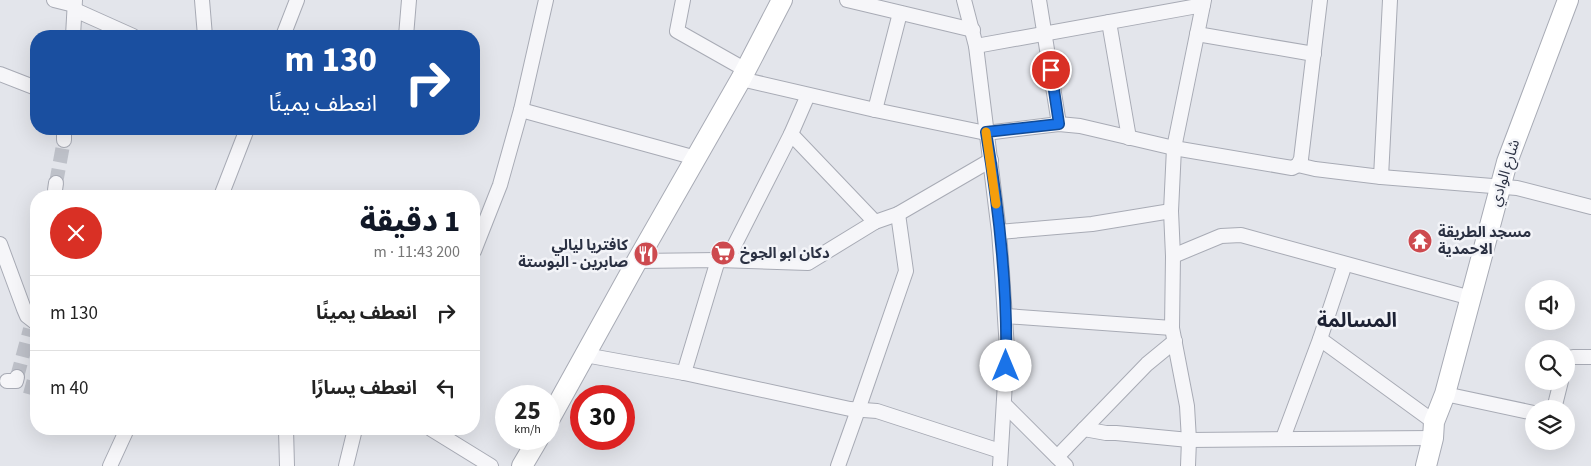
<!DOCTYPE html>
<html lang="ar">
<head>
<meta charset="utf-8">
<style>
	body { margin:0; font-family:"Source Sans 3","Noto Sans Arabic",sans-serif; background:#f2f2f2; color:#222; direction:rtl; height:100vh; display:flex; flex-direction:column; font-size:19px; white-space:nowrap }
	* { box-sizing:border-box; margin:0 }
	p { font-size:16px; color:#767676 }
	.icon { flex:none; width:28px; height:28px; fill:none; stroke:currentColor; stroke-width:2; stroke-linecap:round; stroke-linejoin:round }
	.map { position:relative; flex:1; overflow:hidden; direction:ltr }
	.panel { position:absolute; left:30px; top:190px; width:450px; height:245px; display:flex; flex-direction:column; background:#fff; border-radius:20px; box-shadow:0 5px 20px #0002; direction:rtl }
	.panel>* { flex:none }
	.hud { position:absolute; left:30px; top:30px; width:450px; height:105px; border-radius:20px; box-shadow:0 5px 20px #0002; direction:rtl; background:#1a4fa0; color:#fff; overflow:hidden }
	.controls { position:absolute; left:1525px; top:280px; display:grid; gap:10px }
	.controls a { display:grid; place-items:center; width:50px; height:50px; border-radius:50%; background:#fff; box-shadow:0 5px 20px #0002; font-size:25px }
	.speed { position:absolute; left:495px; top:385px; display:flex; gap:10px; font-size:25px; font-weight:700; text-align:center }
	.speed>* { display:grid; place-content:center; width:65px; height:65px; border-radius:50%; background:#fff; box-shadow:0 5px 20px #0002; line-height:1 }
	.speed small { font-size:12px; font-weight:400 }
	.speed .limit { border:8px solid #d22; background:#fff; color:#111 }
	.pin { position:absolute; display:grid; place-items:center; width:42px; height:42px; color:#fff; margin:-21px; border:2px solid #fff; border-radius:50%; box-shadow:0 1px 5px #0007 }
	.me { position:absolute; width:55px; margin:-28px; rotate:0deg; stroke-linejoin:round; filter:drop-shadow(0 0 4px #0008) }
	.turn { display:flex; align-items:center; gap:18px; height:105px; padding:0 20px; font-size:22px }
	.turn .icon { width:65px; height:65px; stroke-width:2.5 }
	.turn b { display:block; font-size:35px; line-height:42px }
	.round { display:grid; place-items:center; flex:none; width:52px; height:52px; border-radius:26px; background:#f2f2f2 }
	.head { display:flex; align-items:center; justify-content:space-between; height:85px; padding:0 20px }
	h1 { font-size:30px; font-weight:800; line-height:38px; color:#111827 }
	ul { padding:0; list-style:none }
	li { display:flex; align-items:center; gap:15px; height:75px; padding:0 20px; border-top:1px solid #e0e0e0 }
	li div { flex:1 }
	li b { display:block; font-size:19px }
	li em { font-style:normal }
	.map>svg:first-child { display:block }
</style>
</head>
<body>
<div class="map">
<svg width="1591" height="466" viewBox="0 0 1591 466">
	<rect width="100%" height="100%" fill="#e3e5eb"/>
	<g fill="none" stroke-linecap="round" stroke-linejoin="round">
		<!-- street-tunnel -->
		<g stroke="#bec1c9" stroke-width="14" stroke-dasharray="14 7" stroke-linecap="butt">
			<polyline points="56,183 64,140"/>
			<polyline points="17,377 30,329"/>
			<polyline points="25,386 36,389"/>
		</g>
		<defs>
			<g id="street">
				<polyline points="54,0 74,5"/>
				<polyline points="202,0 205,36"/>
				<polyline points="683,0 677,31 746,70"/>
				<polyline points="847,0 973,30"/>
				<polyline points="964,0 976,46 999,232 1002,272 1007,349 1000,466"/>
				<polyline points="1039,0 1059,124"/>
				<polyline points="75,10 133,36"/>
				<polyline points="1109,22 1129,138"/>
				<polyline points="1197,34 1314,54"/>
				<polyline points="73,36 75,0"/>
				<polyline points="283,36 297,0"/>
				<polyline points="406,36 409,0"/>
				<polyline points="976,46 1203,5"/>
				<polyline points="0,74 36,88"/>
				<polyline points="741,79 875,110 986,133 1059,124 1080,126 1174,148 1292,168 1298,165 1301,159 1320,0"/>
				<polyline points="521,110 696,158"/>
				<polyline points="875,110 900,13"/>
				<polyline points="791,134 875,222"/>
				<polyline points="64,140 64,129"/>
				<polyline points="1298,165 1315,169 1381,177 1517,188 1591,207"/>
				<polyline points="1381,177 1390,0"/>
				<polyline points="55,190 56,183"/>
				<polyline points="221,196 247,129"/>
				<polyline points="999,232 1092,224 1171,211"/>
				<polyline points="0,244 24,309 27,316 36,323"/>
				<polyline points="474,251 500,185 521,110 546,0"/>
				<polyline points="1173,256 1221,236 1241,235 1471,298"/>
				<polyline points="727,260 791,134 808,95"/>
				<polyline points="637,261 718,260 808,263 875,222 898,214 991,160"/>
				<polyline points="1006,316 1172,328"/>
				<polyline points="1320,339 1434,422"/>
				<polyline points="585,355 684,373 850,409 877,411 1000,451"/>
				<polyline points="1566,362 1568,359 1573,357 1591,357"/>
				<polyline points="684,373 718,260"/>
				<polyline points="7,381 16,381 17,377"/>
				<polyline points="1445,394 1534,413"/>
				<polyline points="1004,404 1066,466"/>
				<polyline points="1554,409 1561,381"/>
				<polyline points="286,429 287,466"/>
				<polyline points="431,429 491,466"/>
				<polyline points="1084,429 1106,433 1116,433 1189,440 1433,438"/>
				<polyline points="1283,438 1320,339 1345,264"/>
				<polyline points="1057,457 1147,364 1175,341"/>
				<polyline points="110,466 127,429"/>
				<polyline points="346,466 355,429"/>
				<polyline points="838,466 858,410 906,271 898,214"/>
				<polyline points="1188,466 1189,440 1187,406 1172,328 1173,256 1171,211 1174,148 1204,0"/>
			</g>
			<g id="secondary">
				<polyline points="549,420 637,261 741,79 782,0"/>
				<polyline points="522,466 538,439"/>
				<polyline points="1426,466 1433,438 1434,422 1445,394 1507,162 1568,0"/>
			</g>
		</defs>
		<!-- street casing -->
		<use href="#street" stroke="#a8abb5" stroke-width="16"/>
		<!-- secondary casing -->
		<use href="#secondary" stroke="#a8abb5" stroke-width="22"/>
		<!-- street -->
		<use href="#street" stroke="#f6f6f9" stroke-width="14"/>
		<!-- secondary -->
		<use href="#secondary" stroke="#fff" stroke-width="20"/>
	</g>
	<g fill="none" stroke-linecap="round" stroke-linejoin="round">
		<defs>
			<path id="route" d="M1006,366C1008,288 999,209 986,132L1059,124L1051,70"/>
		</defs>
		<!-- route casing -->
		<use href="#route" stroke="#114b97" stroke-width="12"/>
		<!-- route -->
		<use href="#route" stroke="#1a73e8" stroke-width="9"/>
		<!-- slow -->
		<polyline stroke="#f59e0b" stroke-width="9" points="986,132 996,204"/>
	</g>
	<!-- icons -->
	<defs>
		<symbol id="temple-disc" viewBox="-11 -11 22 22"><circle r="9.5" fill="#cd4a4f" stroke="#f3f4f8"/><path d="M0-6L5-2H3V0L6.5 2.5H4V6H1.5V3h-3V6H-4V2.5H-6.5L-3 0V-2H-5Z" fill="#fff"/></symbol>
		<symbol id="supermarket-disc" viewBox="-11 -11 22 22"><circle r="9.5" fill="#cd4a4f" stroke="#f3f4f8"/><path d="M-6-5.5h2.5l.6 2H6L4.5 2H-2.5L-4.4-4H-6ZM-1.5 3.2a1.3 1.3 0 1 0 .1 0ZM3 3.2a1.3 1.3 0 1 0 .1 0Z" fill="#fff"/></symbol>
		<symbol id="restaurant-disc" viewBox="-11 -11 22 22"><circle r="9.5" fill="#cd4a4f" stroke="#f3f4f8"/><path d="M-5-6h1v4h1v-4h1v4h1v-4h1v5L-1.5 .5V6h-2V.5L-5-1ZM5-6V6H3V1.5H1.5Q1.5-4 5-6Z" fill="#fff"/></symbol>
	</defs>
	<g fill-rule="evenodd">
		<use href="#temple-disc" x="1406" y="227" width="28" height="28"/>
		<use href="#supermarket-disc" x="709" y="239" width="28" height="28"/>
		<use href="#restaurant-disc" x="632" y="240" width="28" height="28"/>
	</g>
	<g text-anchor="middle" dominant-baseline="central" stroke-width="5" stroke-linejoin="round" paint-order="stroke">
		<!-- street labels -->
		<g font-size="15" fill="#2b3143" stroke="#f3f4f8">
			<text transform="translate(1505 173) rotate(-73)">شارع الوادي</text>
		</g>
		<!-- poi labels -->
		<g font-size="15" font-weight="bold" fill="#2b3143" stroke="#f3f4f8" text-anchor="start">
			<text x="1438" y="232">مسجد الطريقة<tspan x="1438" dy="17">الاحمدية</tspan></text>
			<text x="628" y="245" text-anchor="end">كافتريا ليالي<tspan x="628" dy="17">صابرين - البوستة</tspan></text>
			<text x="740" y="253">دكان ابو الجوخ</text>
		</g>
		<!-- district labels -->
		<g font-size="20" font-weight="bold" fill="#1d2234" stroke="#f3f4f8">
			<text x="1357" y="321">المسالمة</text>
		</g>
	</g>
</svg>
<div class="controls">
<a><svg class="icon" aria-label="sound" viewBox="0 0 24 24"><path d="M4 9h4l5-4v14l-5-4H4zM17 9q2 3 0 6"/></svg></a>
<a><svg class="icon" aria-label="search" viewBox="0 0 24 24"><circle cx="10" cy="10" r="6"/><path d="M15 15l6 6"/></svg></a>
<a><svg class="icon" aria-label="layers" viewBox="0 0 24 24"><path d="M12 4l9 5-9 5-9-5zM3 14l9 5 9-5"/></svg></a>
</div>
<div class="speed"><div>25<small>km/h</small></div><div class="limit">30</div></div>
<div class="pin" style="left:1051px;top:70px;background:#d93025"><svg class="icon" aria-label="arrive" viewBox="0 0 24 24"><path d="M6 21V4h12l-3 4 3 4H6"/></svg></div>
<svg class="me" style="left:1006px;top:366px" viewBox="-20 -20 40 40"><circle r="19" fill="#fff"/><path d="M0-13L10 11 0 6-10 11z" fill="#1a73e8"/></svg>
<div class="hud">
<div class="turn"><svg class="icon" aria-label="right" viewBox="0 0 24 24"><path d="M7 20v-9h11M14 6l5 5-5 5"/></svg><div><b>130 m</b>انعطف يمينًا</div></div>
</div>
<section class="panel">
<div class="head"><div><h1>1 دقيقة</h1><p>200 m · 11:43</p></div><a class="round" style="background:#d93025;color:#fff"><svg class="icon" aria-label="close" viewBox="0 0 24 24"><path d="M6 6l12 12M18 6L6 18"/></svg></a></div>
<ul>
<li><svg class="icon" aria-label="right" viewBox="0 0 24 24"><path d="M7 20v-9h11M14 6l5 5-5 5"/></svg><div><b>انعطف يمينًا</b></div><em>130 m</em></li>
<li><svg class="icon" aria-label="left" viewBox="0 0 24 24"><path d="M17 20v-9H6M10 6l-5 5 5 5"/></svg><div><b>انعطف يسارًا</b></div><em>40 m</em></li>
</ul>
</section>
</div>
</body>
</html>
